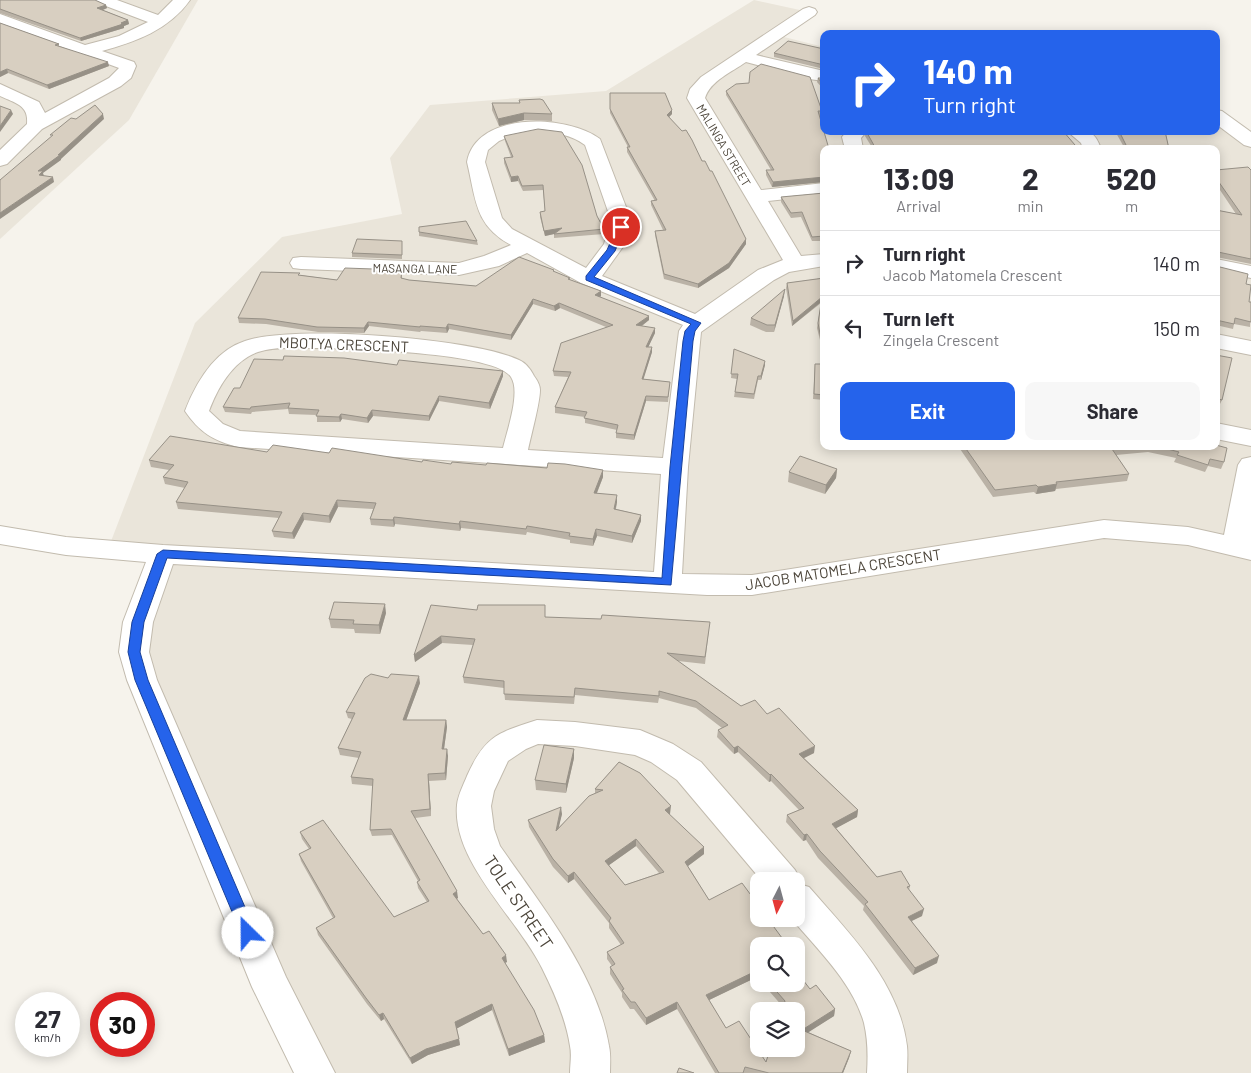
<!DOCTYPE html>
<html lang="en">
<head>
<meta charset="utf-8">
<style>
	body { margin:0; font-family:Barlow,sans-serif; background:#f7f7f7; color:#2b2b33; height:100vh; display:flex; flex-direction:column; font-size:19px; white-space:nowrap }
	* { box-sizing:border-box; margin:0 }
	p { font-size:16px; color:#7c7c81 }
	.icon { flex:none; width:28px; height:28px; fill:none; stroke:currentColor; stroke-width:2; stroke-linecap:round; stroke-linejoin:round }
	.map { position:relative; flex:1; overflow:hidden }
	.details { position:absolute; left:820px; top:145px; width:400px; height:305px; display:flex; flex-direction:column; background:#fff; border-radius:10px; box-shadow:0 2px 12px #0003 }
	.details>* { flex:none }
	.top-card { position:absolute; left:820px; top:30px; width:400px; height:105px; border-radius:10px; box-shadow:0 2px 12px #0003; background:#2563eb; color:#fff; overflow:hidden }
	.needle { width:32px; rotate:186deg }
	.controls { position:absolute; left:750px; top:872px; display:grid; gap:10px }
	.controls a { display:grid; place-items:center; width:55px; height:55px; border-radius:10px; background:#fff; box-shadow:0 2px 12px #0003; font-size:25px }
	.speed { position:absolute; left:15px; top:992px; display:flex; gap:10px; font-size:25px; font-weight:700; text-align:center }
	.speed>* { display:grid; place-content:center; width:65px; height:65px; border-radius:50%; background:#fff; box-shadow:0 2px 12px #0003; line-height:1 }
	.speed small { font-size:12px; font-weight:400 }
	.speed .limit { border:8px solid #d22; background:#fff; color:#111 }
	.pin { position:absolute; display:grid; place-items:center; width:42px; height:42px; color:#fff; margin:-21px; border:2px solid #fff; border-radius:50%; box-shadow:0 1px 5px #0007 }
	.me { position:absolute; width:55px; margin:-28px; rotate:337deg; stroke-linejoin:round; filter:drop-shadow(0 0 4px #0008) }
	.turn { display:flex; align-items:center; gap:18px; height:105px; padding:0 20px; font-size:22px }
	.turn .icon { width:65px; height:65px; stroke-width:2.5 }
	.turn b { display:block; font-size:35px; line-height:42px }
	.eta { display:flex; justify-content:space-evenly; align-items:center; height:85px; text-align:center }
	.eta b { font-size:30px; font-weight:700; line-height:35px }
	.primary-button { display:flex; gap:10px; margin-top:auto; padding:10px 20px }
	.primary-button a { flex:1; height:58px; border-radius:10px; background:#2563eb; color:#fff; font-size:20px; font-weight:700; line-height:58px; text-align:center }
	.primary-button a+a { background:#f7f7f7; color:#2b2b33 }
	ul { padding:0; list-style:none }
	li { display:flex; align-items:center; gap:15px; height:65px; padding:0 20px; border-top:1px solid #e1e1e2 }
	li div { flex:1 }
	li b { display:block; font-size:19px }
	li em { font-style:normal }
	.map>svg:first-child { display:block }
</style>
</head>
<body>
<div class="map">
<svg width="1251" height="1073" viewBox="0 0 1251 1073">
	<rect width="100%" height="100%" fill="#f6f3ec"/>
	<!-- residential -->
	<g fill="#eae5da" fill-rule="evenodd">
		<polygon points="0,0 198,0 129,120 0,239"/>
		<path d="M754,0L809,12L776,35L824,47V131H1216V115L1251,141V1073H315L142,680L163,554L108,549L195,323L282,237L402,214L390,158L430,105L606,91ZM824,149H1216V446H824ZM759,881H796V919H759ZM759,946H796V984H759ZM759,1011H796V1049H759Z"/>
	</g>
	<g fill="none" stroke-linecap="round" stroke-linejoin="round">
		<defs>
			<g id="minor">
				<path d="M95,0H117L158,15L173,0H190C169,30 135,42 102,51L134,62L136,66L131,78L121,86L42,129L7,164L0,166V150L27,124C29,105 15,103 0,96V84L39,102L45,113L109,78L119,68L0,24V14L85,45L119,36L148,22L98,3Z"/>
				<path d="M809,7L815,9L817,12L815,15L756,55L824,71V81L809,79L746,62C732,72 710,81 705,98L761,190L824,183V195L768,201L801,256L824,254V266L789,272L774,280L701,332L688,467L682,574L752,575L1104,520L1188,527L1224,535L1238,465L1242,459L1251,457V560L1188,545L1104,538L752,595H707L173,564L153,622L149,652L157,680L286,977L335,1073H294L252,987L127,680L119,652L123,622L146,562L66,555L0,544V526L66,537L163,545L654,572L661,474L238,447C214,441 199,432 185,411C196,383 214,351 245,341C292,324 473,338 519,360C526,363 531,370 534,376C537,380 540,385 540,390C540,403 531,435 528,450L663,458L679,331L683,325L581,283L527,253L499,266L459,275L301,269L293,268L290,263L293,258L301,257L459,263L484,256L511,245C474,225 476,199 467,162C476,111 567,114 600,139L631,220L625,244L602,276L695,314L758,270L783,260L687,98L690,89L701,77L803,9ZM538,132C556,133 570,134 585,145L611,220L604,244L586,268L512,229L502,218L485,162L488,150L499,141L511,136ZM302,348C336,348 494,351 511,377C521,392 507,431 503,448L240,431L223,424L209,411C218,387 233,361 258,352C272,347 288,348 302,348Z"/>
				<polygon points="1216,110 1222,111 1251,132 1251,147 1244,145 1216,124"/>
				<polygon points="847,131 867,131 861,138 863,149 845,149 842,137"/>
				<path d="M1067,131C1086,131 1094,128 1101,149H1083L1081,143Z"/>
				<polygon points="1216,259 1251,266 1251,278 1216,271"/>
				<polygon points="1216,334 1251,341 1251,355 1216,348"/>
				<polygon points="1216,423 1251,430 1251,446 1216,439"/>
				<path d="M537,720L575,722L640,730L673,744L701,762L795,870L801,881L799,884L809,887C849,933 899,982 907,1046C908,1055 907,1064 907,1073H867C868,1056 868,1040 864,1023C853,983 817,949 792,919H796V881H762L677,780L651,762L635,755L575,746L538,744L526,749L508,761L494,791L491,806L494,829L500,846C541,905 597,974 609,1046C611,1055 610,1064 610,1073H570C570,1064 572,1055 570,1046C566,1019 554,992 542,968C518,919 452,862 457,805C458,795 463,786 467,776C485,736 497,733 537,720Z"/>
			</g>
		</defs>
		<!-- minor casing -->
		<use href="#minor" stroke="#c2bbae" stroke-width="2"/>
		<!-- minor -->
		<use href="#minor" fill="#fff" fill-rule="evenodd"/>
	</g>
	<!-- wall -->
	<g fill="#bab2a6" fill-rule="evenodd">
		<polygon points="0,0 96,1 106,5 107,8 103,10 128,20 129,24 124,26 124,28 81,41 0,13"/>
		<polygon points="0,23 59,44 59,47 109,66 49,89 8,73 0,77"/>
		<polygon points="824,49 824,69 774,57 774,53"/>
		<polygon points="818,78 824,78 824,90 817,82"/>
		<polygon points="726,91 822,111 821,116 819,116 824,149 824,182 772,187 766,175 766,170 771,170 726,95"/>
		<polygon points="610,93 672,114 669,117 710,171 746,239 746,244 729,268 698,288 664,279 655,235 655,231 663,230 651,205 651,201 655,201 627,152 627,147 628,147 610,113"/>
		<polygon points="492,103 520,103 552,114 552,121 524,120 499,126 492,110"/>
		<polygon points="866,131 1074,149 873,149 865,136"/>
		<polygon points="1115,131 1165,131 1169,149 1125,149"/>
		<polygon points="504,136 597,216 604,229 604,234 554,238 554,234 545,236 540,217 540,212 545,211 543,190 523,191 518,181 511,182 504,163 504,158 511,157 505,141"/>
		<polygon points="1216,170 1251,170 1251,264 1216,257 1216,210 1236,214 1216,184"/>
		<polygon points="824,193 824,241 812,241 801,217 791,218 781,202 781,197"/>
		<polygon points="419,232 477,241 478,245 419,236"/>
		<polygon points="402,241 402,259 352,257 352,253"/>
		<polygon points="1216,266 1246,284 1249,302 1251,302 1250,327 1234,324 1233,329 1216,325"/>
		<polygon points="402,270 402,279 409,280 476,286 554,270 554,272 570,280 601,291 601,296 600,297 649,320 642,326 655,333 648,347 652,347 652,352 643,379 670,382 668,402 646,401 634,440 616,438 616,433 617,430 585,423 585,417 555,413 555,407 568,377 554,376 553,371 606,327 560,308 555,311 533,304 511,340 449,329 447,333 421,331 420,332 369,326 364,333 318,332 266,324 239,323 238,318 300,275 337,280"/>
		<polygon points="824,278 824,400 813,399 815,364 822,364 821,344 817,328 821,303 792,326 786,288 787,283"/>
		<polygon points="784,296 774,332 766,332 750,325 751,318"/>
		<polygon points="734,349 765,365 761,380 758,380 754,399 734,397 737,379 731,378"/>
		<polygon points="1216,355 1222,400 1219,406 1216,406"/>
		<polygon points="397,365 503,376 490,409 439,401 429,421 373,416 368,423 342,419 340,422 317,422 317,415 289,414 288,409 252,412 251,414 225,412 223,407 240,388"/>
		<polygon points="958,446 1216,446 1224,462 1221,469 1208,466 1205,472 1174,462 1176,458 1148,452 1116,455 1129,474 1127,481 1056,489 1055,491 1036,494 1034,492 993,497"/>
		<polygon points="267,452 329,453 422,462 603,477 597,493 617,502 616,509 641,515 641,521 632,543 597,536 593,546 570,543 570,540 527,532 526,535 461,528 460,531 395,524 394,527 371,525 370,519 373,509 338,507 330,523 304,520 294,539 274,537 272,531 279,518 178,509 176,502 185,488 165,484 163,477 169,470 151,467 149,460"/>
		<polygon points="837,469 836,478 825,494 788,482 789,472"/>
		<polygon points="477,610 546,617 709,629 705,664 678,661 741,706 767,714 814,753 804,758 858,810 857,817 836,828 877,877 910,886 909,890 922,916 912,921 937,963 913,975 863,910 864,906 818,858 806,840 803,841 786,822 787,815 799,810 771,781 769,782 738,752 734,754 717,737 718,730 722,728 696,708 659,698 658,703 575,695 574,704 505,700 504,688 464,683 463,677 473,645 442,643 415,662 414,655"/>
		<polygon points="386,613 380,634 355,633 354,629 331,628 329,619"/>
		<polygon points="388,678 420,683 406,720 446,720 447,727 444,749 448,756 446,780 429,781 431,816 415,818 458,898 457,899 483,934 507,962 505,963 544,1035 545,1042 509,1056 492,1010 457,1028 460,1045 428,1055 412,1064 384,1019 381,1021 367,1004 318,935 316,928 333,918 301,861 299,854 309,849 302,839 300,832 394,917 427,902 418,888 417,882 418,881 392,835 372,836 370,830 373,786 352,784 351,777 359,758 340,755 338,748 352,719 348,718 346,712"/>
		<polygon points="574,749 574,758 566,793 536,790 535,780"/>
		<path d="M619,762L670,814H669L704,854L688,866L709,900L785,942L784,946H759V979L757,977L709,1000L726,1028L766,1062L783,1007L763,984H796L810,989L835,1009L834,1016L808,1032L851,1051L849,1058L843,1073H715L677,1009L646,1025L634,1009H630L622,997V993L610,974V967L612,966L607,959V952L621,945L609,928V923L574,879L568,883L553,867L529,827L528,820L562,814L558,828L595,793V789ZM636,846L659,873L625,885L609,865Z"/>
	</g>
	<!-- shaded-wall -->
	<g fill="#979187">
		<polygon points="106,5 107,8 98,12 97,8"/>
		<polygon points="128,20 129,24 124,26 124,28 81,41 80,38"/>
		<polygon points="108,62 109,66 49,89 47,85"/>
		<polygon points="7,69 8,73 0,77 0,72"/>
		<polygon points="11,110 13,114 0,132 0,126"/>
		<polygon points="672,110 672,114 667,119 667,115"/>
		<polygon points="524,113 524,120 499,126 498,119"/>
		<polygon points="103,114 104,119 61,159 61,160 43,173 44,176 40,180 38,171 58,155"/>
		<polygon points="518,176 518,181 511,182 511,177"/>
		<polygon points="53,177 54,182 0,219 0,213"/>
		<polygon points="824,177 824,182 772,187 773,182"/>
		<polygon points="562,228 554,234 545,236 544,231"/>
		<polygon points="746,239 746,244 729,268 698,288 698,284"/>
		<polygon points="785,289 784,296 774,332 775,325"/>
		<polygon points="601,291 601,296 596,300 595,295"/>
		<polygon points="822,297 821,302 792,326 793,321"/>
		<polygon points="533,299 533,304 511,340 511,335"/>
		<polygon points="559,303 560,308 555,311 554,306"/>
		<polygon points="649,316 649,320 636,330 636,325"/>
		<polygon points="368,322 369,326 364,333 364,328"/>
		<polygon points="448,324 449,329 447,333 446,328"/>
		<polygon points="655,328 655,333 646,352 646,347"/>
		<polygon points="652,347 652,352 642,384 642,379"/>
		<polygon points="765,361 765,365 761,380 761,376"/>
		<polygon points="503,371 503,376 490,409 489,403"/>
		<polygon points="439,396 439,401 429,421 429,416"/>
		<polygon points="646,396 646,401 634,440 634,435"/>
		<polygon points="372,410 373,416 368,423 367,418"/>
		<polygon points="341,414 342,419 340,422 339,417"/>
		<polygon points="837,469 836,478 825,494 826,485"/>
		<polygon points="603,470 603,477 594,500 594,493"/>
		<polygon points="1057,484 1055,491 1036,494 1038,487"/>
		<polygon points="617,495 617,502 614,516 614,509"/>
		<polygon points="337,500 338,507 330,523 329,516"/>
		<polygon points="303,513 304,520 294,539 292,533"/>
		<polygon points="641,515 641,521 632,543 632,536"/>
		<polygon points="394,517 395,524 394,527 393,520"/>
		<polygon points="460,521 461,528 460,531 459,524"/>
		<polygon points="596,529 597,536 593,546 593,539"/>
		<polygon points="385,604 386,613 380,634 379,625"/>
		<polygon points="441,636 442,643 415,662 414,655"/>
		<polygon points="419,676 420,683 404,726 403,720"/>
		<polygon points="446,720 447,727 443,756 442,749"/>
		<polygon points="738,746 738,752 734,754 734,748"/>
		<polygon points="815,746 814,753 798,761 799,754"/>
		<polygon points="447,749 448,756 446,780 445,773"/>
		<polygon points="574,749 574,758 566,793 566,784"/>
		<polygon points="428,774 429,781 431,816 430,809"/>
		<polygon points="771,774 771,781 769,782 770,775"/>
		<polygon points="671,806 670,814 665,817 665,810"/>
		<polygon points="561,807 562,814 556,839 556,831"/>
		<polygon points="858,810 857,817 831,831 832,824"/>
		<polygon points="807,834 806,840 803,841 804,835"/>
		<polygon points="636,839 636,846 605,868 605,861"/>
		<polygon points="704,847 704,854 684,869 685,862"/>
		<polygon points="574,872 574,879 568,883 568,876"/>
		<polygon points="457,891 458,898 454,900 453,894"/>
		<polygon points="924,909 922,916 907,923 908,917"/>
		<polygon points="785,942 784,946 777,946"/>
		<polygon points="506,955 507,962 502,964 502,958"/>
		<polygon points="939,956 937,963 913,975 915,968"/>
		<polygon points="758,970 757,977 705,1002 706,995"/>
		<polygon points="677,1002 677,1009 646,1025 646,1018"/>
		<polygon points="492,1004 492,1010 456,1029 455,1022"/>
		<polygon points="835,1009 834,1016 801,1037 802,1030"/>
		<polygon points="383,1013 384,1019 381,1021 379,1015"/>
		<polygon points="544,1035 545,1042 509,1056 508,1049"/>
		<polygon points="459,1039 460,1045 428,1055 412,1064 410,1058 426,1049"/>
		<polygon points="851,1051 849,1058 843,1073 842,1073"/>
	</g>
	<!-- building -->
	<g fill="#d8cfc1" stroke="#979187" fill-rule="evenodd">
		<polygon points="0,0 95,0 106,5 97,8 128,20 121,23 123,24 80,38 0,9"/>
		<polygon points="0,23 59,44 55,45 108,62 47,85 7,69 0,72"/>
		<polygon points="788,41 824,49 824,65 774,53"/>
		<polygon points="761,64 810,77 822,111 818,111 829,149 824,149 824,177 773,182 766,170 774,170 726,91 736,84 749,83 750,72"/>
		<polygon points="818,78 824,78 824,86"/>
		<polygon points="610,93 665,93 672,110 667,115 682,131 686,130 692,140 702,161 705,161 710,171 712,171 746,239 729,263 698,284 664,274 655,231 666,230 651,201 657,200 627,147 630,147 610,109"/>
		<polygon points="540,99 543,100 552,114 524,113 498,119 492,103 520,103 519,100"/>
		<polygon points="95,105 103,114 58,155 60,155 38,171 43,171 39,175 53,177 0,213 0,180 53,135 50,135 71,118 76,119"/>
		<polygon points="0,106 11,110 0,126"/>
		<polygon points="538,129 562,132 582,165 597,216 604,229 554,234 562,228 544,231 540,212 545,211 543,185 522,186 518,176 511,177 504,158 513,157 504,136"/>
		<polygon points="866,131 1063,131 1075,145 1070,149 876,149"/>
		<polygon points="1119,131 1165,131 1169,149 1128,149"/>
		<polygon points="1248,167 1251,170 1251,259 1218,252 1216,254 1216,210 1242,215 1216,178 1216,170"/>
		<polygon points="824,193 824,236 812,237 802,212 791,213 781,197"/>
		<polygon points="466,221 477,241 419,232 419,227"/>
		<polygon points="357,239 402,241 402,255 352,253"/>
		<polygon points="519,257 554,270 553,271 570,278 568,279 601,291 595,295 649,316 636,325 655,328 646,347 652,347 642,379 670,382 668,397 646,396 634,435 616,433 618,425 584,418 587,412 555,407 571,372 553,371 561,343 613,325 559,303 554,306 533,299 511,335 448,324 446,328 420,326 420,327 368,322 364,328 317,327 265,319 238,318 261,272 300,273 298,275 337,280 345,268 402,270 401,278 409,280 476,286"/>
		<polygon points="1216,266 1248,274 1246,284 1251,285 1249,302 1251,302 1251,322 1235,318 1234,324 1216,320"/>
		<polygon points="824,278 824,395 814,394 815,364 823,364 821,339 818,323 822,297 793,321 787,283"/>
		<polygon points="785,289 775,325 767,325 751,318"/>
		<polygon points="734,349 765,361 761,376 758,376 754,394 735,392 738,374 731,374"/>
		<polygon points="1216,355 1232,358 1222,400 1216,398"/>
		<polygon points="284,356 344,358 397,365 399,360 503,371 489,403 439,396 429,416 372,410 367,418 341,414 339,417 316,416 319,410 288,408 290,403 251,407 250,409 223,407 234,388 240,388 254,359 283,360"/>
		<polygon points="170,436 267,452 273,445 329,453 332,448 422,462 423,460 451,464 452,462 486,465 487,463 547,468 548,463 565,464 603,470 594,493 617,495 614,509 641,515 632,536 596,529 593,539 569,536 570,533 527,526 526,529 460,521 459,524 394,517 393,520 370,519 376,503 337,500 329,516 303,513 292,533 272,531 282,512 176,502 188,482 163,477 174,465 149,460"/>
		<polygon points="1216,445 1227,448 1224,462 1210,459 1208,465 1177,455 1179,452 1156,446 1216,446"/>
		<polygon points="964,446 1137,446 1112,449 1129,474 1056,482 1057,484 1038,487 1036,485 995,490"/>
		<polygon points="800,456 837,469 826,485 789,472"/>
		<polygon points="334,602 385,604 379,625 353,624 354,620 329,619"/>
		<polygon points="431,605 477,610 478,605 545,605 545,617 601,619 602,615 710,622 705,657 667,653 741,706 755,700 767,714 779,708 815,746 799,754 858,810 832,824 877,877 901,871 910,886 907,887 924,909 908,917 939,956 915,968 865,904 868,902 820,851 807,834 804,835 787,815 804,808 771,774 770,775 738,746 734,748 718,730 728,725 696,701 659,691 659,696 575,688 574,697 504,694 504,681 463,677 475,639 441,636 414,655"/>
		<polygon points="371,674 388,678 391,674 419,676 403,720 446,720 442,749 447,749 445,773 428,774 430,809 411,811 457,891 453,894 483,934 489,931 506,955 502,958 534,1010 544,1035 508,1049 492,1004 455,1022 459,1039 426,1049 410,1058 383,1013 379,1015 366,998 316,928 335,917 299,854 311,848 300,832 323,820 394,917 429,901 417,882 420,880 391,829 370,830 373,779 351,777 361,752 338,748 355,713 346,712 365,678"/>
		<polygon points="544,745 574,749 566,784 535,780"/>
		<path d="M619,762L640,773L671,806L665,810L704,847L685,862L709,900L742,883L759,906V919H768L785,942L777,946H759V971L758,970L706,995L726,1028L739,1021L766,1062L770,1049H796V1011H782L785,1001L770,984H796V971L810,989L816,985L835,1009L802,1030L851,1051L842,1073H769L745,1067L743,1073H719L677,1002L646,1018L635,1002H631L622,990L624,989L610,967L615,964L607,952L624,943L609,921L611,918L574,872L568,876L553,859L528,820L561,807L556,831L589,796L603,790L595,789ZM636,839L664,872L625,885L605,861Z"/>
		<polygon points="679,1068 694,1073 677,1073"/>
	</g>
	<!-- route -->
	<polygon fill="#2563eb" stroke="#184099" points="618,225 625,227 615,251 594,277 701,323 695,331 693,341 671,585 167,558 144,622 140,652 148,680 256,933 254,938 248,940 243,938 135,680 128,652 132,622 157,554 163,550 662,578 670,467 683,341 685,331 691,324 586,280 586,276 607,250"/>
	<g text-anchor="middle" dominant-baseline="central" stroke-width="4" stroke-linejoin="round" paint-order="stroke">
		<!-- far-street labels -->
		<g font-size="12" fill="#4b4439" stroke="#fff">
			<text transform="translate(724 145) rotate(59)">MALINGA STREET</text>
			<text transform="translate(415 268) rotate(1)">MASANGA LANE</text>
		</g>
		<!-- street labels -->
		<g font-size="15" fill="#4b4439" stroke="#fff">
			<text transform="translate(344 344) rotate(2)">MBOTYA CRESCENT</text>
			<text transform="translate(843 569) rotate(-9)">JACOB MATOMELA CRESCENT</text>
		</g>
		<!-- near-street labels -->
		<g font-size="18" fill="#4b4439" stroke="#fff">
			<text transform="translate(519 902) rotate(56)">TOLE STREET</text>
		</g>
	</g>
</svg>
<div class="controls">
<a><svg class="needle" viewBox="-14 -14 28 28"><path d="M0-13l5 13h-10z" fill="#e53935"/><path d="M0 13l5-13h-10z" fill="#7c7c81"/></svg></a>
<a><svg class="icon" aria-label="search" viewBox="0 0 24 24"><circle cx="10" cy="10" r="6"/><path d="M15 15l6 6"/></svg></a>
<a><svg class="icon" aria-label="layers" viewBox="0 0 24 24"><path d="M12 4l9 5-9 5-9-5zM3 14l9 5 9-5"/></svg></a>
</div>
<div class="speed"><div>27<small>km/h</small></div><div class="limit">30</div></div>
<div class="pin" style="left:621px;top:227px;background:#d93025"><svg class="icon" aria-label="arrive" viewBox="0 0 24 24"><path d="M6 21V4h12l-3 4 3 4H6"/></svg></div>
<svg class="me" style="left:248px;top:933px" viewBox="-20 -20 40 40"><circle r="19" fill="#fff"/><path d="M0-13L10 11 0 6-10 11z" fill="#2563eb"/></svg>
<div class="top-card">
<div class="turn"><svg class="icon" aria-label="right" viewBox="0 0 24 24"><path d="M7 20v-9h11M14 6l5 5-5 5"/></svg><div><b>140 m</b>Turn right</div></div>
</div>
<section class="details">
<div class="eta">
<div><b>13:09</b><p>Arrival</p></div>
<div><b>2</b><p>min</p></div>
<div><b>520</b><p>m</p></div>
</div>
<ul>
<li><svg class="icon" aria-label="right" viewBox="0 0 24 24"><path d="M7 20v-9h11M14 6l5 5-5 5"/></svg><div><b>Turn right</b><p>Jacob Matomela Crescent</p></div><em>140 m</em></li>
<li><svg class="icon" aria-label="left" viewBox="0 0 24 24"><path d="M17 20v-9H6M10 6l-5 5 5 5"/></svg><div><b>Turn left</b><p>Zingela Crescent</p></div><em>150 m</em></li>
</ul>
<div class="primary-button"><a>Exit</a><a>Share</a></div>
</section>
</div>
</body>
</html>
